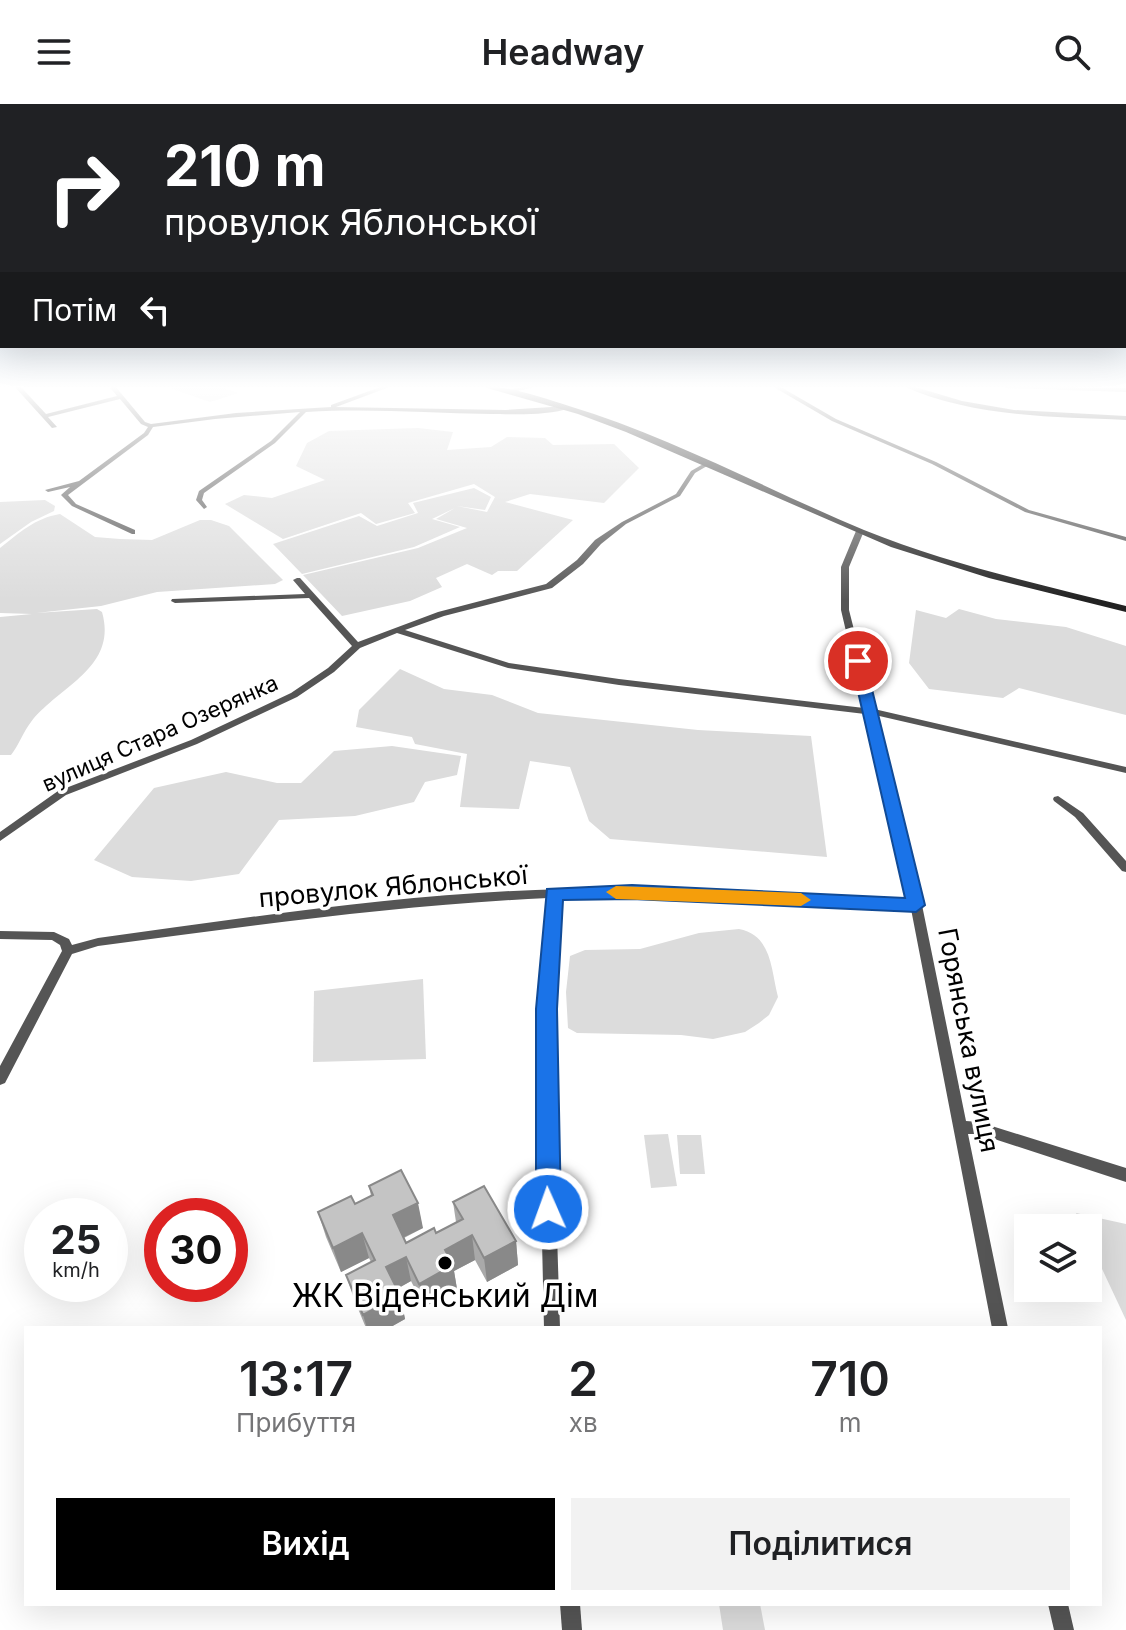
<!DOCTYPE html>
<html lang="uk">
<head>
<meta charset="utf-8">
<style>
	body { margin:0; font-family:Inter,sans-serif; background:#f2f2f2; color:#202124; height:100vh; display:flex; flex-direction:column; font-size:30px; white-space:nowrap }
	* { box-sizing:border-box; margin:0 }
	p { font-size:26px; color:#757577 }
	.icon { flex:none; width:44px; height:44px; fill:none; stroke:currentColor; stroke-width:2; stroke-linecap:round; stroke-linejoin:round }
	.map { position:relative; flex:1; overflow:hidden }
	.sheet { position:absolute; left:24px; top:1222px; width:1078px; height:280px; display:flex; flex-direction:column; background:#fff; border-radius:0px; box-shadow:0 8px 32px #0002 }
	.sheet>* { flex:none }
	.banner { position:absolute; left:0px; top:0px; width:1126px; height:244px; box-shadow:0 8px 32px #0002; background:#202124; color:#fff; overflow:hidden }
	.controls { position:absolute; left:1014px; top:1110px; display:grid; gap:16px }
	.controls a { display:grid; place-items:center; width:88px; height:88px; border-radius:0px; background:#fff; box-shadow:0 8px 32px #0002; font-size:40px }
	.speed { position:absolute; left:24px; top:1094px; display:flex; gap:16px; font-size:40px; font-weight:700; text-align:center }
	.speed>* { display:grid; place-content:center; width:104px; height:104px; border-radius:50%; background:#fff; box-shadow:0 8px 32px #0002; line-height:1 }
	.speed small { font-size:20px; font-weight:400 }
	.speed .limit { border:12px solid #d22; background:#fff; color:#111 }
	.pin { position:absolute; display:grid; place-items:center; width:68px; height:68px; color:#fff; margin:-34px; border:4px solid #fff; border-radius:50%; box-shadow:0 2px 8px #0007 }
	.me { position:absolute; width:88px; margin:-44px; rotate:358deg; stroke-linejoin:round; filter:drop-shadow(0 0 6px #0008) }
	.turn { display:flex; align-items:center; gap:28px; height:168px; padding:0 32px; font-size:36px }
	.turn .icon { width:104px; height:104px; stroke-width:2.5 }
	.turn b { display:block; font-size:56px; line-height:68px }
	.then { display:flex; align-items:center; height:76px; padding:0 32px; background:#0003; gap:16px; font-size:30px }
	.eta { display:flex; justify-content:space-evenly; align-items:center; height:136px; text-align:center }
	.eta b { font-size:48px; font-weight:600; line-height:56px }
	.cta { display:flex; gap:16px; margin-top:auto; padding:16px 32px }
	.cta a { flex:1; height:92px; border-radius:0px; background:#000; color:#fff; font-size:32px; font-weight:600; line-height:92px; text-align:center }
	.cta a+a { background:#f2f2f2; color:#202124 }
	header { display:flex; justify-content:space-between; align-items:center; height:104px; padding:0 32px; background:#fff; font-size:36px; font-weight:600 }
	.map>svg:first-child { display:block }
</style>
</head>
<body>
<header><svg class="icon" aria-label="menu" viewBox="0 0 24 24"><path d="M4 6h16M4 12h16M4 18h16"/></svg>Headway<svg class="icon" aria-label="search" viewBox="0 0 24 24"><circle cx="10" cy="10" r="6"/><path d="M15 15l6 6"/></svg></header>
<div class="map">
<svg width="1126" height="1526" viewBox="0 0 1126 1526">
	<rect width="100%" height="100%" fill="#fff"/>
	<!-- green -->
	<g fill="#dcdcdc">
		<polygon points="164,282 218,282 238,289 210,298"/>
		<polygon points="418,324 453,328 447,346 491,343 507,333 545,334 553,341 614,340 639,364 604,399 530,390 505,398 573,416 517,467 498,467 492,471 467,460 436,474 442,483 410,497 342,512 303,471 418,444 467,424 436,415 455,404 432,415 460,423 414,443 302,470 273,440 359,412 377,422 418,409 413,399 474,384 491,393 485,406 457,402 487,408 495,393 474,380 408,399 415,409 376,420 361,409 283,435 225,400 244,391 272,394 325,376 296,362 307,339 329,327"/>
		<polygon points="45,396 55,402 54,407 31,418 0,440 0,398"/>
		<path d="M60,410L95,433L120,435L152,436L200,416H211L229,422L283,476L275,480L157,488L101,502L36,509L97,505L102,508C118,564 59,582 31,618C23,628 19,641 11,651H0V513L32,510L0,509V444C19,429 35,414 60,410Z"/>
		<polygon points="959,505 996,515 1066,523 1126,542 1126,611 1019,584 1003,594 929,585 909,559 916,506 946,514"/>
		<polygon points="400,565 444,585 492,591 538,609 698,626 811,632 827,753 610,735 589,717 570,663 530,657 519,705 460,703 467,650 415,640 412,633 356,623 359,606"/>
		<polygon points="392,642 461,652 457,671 425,678 414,698 355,712 279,716 239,770 191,777 132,773 94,756 154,684 226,668 277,679 301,679 334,647"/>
		<path d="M739,825C772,831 771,866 778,893L769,911L759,919L745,928L713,935L681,931L577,929L568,924L566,888L570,852L585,846L640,845L699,829Z"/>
		<polygon points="423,875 426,955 313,958 314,887"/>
		<polygon points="668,1030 677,1082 651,1084 644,1031"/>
		<polygon points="677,1031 701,1031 705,1070 680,1070"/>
		<polygon points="1076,1109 1126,1120 1126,1216 1088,1135 1088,1124 1083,1124"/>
		<polygon points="719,1500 760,1500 765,1526 723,1526"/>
	</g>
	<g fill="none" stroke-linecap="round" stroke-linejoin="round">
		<!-- minor -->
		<g fill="#555" fill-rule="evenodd">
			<path d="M14,282H20L46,310L117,292L109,282H115L145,318L151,320L236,309L331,303V301L383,282H392L336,303L506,306L567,302L570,304C548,312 514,310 491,310C429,309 368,304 306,308L275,339L204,389L202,396L207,403L204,405L196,396L199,387L271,337L300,308L215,315L153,323L148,331L68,391L76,400L135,426V430H132L72,402L61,391L70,383L48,388L45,386L79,377L144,329L148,323L141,320L120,295L48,313L57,323L52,324Z"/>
			<polygon points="526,282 540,282 508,289 505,287"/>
			<polygon points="772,282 779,282 836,315 936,358 1029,406 1126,433 1126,437 1025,408 932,360 832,317"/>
			<path d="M903,282H912L962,297L1014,306L1126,312V316C1052,313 972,313 903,282Z"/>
			<polygon points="1002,282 1126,284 1126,288 1005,284"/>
			<path d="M705,359L707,360V362L695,369L680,392L626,420L601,440L583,460L552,484L444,512L405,526L509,559L619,575L864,604L841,506V463L856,427L860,425L864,427L849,463V506L874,605L1126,663V669L875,611L922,801L966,1017L979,1018L1126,1064V1078L979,1030H968L1008,1224H992L911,805L701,793H559L553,905V1004L560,1224H544L539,1004L541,905L548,794C397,801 248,822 98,842L72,850L5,979L0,981V962L62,847L60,841L52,836L0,835V827L54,828L69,835L72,841L98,834C252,813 407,789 563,785C679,782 794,791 909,797L865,610L619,581L508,564L397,529L360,544L334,568L297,593L197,640L66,691L0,737V728L58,687L191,636L291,589L328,564L352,542L309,494L175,499L171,497L172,495L305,490L293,476L297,474H300L358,538L438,508L546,480L577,456L595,436L622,418L676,390L691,367Z"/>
			<polygon points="1058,692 1083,709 1126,757 1126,768 1122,767 1075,713 1054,697 1053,695 1054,693"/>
			<polygon points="560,1500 580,1500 582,1526 562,1526"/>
			<polygon points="1048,1500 1068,1500 1074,1526 1054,1526"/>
		</g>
		<!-- secondary -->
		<path fill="#222" fill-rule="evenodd" d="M480,282C510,282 540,293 569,302C671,333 766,385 864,426C948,460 1038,480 1126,502V508L989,474L891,443L626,328L578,310Z"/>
	</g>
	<!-- wall -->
	<polygon fill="#a9a9a9" points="369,1082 423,1124 404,1134 406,1139 436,1129 456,1118 453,1098 516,1137 518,1161 487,1178 475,1156 454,1167 457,1185 424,1203 411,1177 397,1185 400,1191 405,1215 389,1224 366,1224 354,1195 346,1171 371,1158 369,1154 341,1168 326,1133 318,1108 355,1100 371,1092"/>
	<!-- shaded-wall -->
	<g fill="#898989">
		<polygon points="418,1099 423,1124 398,1136 393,1111"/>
		<polygon points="362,1129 369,1154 341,1168 333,1144"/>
		<polygon points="472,1131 475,1156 454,1167 457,1185 424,1203 419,1180 445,1146"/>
		<polygon points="516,1137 518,1161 487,1178 484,1154"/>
		<polygon points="406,1153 411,1177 393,1187 386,1163"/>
		<polygon points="400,1191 405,1215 389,1224 367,1224 363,1211"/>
	</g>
	<!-- building -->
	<polygon fill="#c4c4c4" stroke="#898989" stroke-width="2" points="401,1066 418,1099 393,1111 406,1139 434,1124 436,1129 463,1115 453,1098 484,1082 516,1137 484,1154 472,1131 445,1146 453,1161 419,1180 406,1153 386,1163 400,1191 363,1211 346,1171 375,1156 362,1129 333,1144 318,1108 351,1092 355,1100 373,1091 369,1082"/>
	<!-- sky -->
	<linearGradient id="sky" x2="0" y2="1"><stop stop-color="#8cadcc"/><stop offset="0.57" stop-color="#fff"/><stop offset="1" stop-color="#fff" stop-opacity="0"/></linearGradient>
	<rect width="1126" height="496" fill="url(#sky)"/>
	<!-- route -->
	<polygon fill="#1a73e8" stroke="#114b97" stroke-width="2" points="858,552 865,557 925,801 916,808 632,795 563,796 557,905 561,1105 557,1113 548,1117 540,1113 536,1105 536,905 547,785 632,781 905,794 851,557"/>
	<!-- slow -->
	<polygon fill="#f59e0b" points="616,782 801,789 811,796 801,802 616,795 606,788"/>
	<!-- markers -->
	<circle fill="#000" stroke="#fff" stroke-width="3" cx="445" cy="1159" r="8"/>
	<g text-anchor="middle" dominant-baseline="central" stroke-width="7" stroke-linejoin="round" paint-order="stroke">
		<!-- far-street labels -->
		<g font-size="22" fill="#000" stroke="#fff">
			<text transform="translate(160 629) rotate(-24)">вулиця Стара Озерянка</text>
		</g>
		<!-- street labels -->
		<g font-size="26" fill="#000" stroke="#fff">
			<text transform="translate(393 782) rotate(-5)">провулок Яблонської</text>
			<text transform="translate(969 936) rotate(79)">Горянська вулиця</text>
		</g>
		<!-- near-poi labels -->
		<g font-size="32" fill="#000" stroke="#fff">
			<text x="445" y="1191">ЖК Віденський Дім</text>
		</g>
	</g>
</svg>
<div class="controls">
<a><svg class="icon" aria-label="layers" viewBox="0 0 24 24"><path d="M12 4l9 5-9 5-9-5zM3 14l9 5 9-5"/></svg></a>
</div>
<div class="speed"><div>25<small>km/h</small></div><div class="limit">30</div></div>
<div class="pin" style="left:858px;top:557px;background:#d93025"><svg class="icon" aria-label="arrive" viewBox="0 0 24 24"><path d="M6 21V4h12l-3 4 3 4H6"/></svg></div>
<svg class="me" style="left:548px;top:1105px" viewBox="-20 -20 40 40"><circle r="17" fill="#1a73e8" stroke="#fff" stroke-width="3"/><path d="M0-11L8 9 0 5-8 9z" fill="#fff"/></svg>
<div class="banner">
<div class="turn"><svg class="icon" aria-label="right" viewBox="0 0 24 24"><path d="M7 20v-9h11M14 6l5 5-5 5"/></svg><div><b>210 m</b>провулок Яблонської</div></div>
<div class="then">Потім<svg class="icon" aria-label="left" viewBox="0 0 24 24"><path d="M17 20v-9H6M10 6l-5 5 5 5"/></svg></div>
</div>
<section class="sheet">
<div class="eta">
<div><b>13:17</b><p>Прибуття</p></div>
<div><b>2</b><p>хв</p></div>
<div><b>710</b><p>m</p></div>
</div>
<div class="cta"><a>Вихід</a><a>Поділитися</a></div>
</section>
</div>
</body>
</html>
